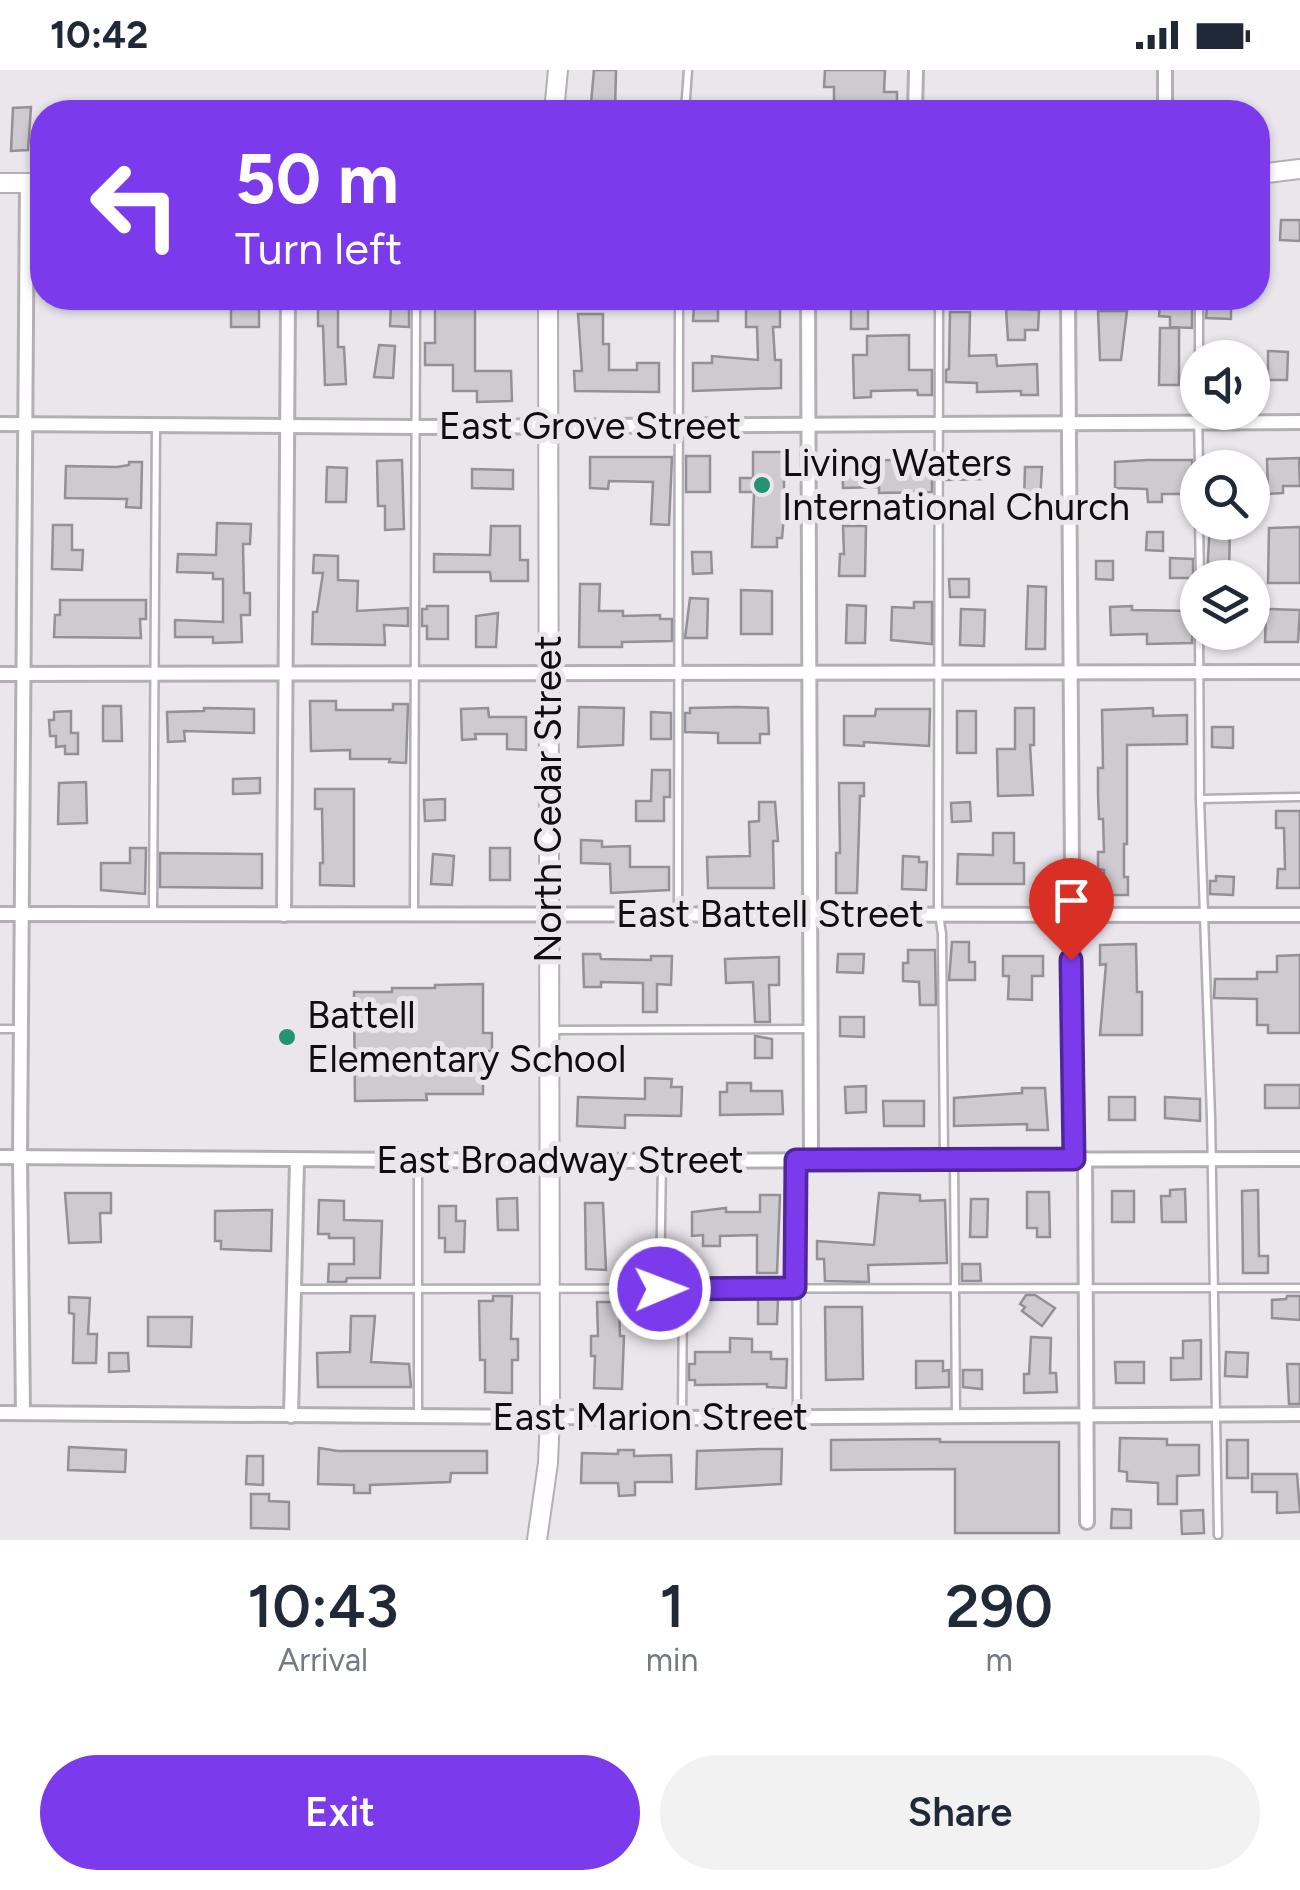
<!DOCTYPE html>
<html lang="en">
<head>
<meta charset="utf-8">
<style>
	body { margin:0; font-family:Figtree,sans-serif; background:#f2f2f3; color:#1f2937; height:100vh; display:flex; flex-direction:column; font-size:38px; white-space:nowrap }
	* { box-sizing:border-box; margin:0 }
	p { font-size:32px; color:#747a83 }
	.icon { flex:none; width:55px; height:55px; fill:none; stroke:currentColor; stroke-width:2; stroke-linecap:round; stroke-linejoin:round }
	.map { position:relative; height:1470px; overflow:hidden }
	.details { display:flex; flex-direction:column; background:#fff; flex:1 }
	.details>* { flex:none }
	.guide { position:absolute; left:30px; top:30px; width:1240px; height:210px; border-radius:40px; box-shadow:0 2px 8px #0004; background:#7c3aed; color:#fff; overflow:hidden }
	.controls { position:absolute; left:1180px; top:270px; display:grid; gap:20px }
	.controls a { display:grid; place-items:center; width:90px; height:90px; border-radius:50%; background:#fff; box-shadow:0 2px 8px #0004; font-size:50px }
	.pin { position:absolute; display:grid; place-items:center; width:85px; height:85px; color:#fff; margin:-102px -42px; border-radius:50% 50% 50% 0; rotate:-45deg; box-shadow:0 0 10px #0007 }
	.pin .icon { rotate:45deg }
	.me { position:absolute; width:110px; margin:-55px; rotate:89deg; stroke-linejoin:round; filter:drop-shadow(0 0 8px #0008) }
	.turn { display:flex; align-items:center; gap:35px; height:210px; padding:0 40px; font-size:45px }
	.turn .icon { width:130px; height:130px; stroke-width:2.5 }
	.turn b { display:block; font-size:70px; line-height:85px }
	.eta { display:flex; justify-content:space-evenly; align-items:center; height:170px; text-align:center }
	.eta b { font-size:60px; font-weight:600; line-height:70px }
	.cta { display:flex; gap:20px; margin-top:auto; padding:20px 40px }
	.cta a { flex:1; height:115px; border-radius:60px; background:#7c3aed; color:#fff; font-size:40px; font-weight:600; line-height:115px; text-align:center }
	.cta a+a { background:#f2f2f3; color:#1f2937 }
	.status { display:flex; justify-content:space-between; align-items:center; height:70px; padding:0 50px; background:#fff; direction:ltr }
	.status svg { height:28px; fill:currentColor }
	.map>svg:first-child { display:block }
</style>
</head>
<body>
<div class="status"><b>10:42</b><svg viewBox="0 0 49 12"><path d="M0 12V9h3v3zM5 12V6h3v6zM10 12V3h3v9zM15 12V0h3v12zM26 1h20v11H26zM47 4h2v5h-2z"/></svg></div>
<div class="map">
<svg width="1300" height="1470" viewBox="0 0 1300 1470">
	<rect width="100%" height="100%" fill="#eae6ec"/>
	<!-- building -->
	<g fill="#cecad0" stroke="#939096" stroke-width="2.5">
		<polygon points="594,0 616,0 615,42 597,42 597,33 591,33"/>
		<polygon points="825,0 885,0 884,22 897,22 897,42 834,42 834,17 824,17"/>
		<polygon points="31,37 28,80 11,81 13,38"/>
		<polygon points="1281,150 1300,150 1300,171 1280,170"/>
		<polygon points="746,228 780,228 780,257 773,257 775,290 781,290 781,318 693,321 693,293 712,293 712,286 758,290 757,257 746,257"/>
		<polygon points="1208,228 1231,228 1231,249 1206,248"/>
		<polygon points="318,235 338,235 338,277 344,277 346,314 325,315 323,256 318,256"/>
		<polygon points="694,235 718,235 718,251 693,251"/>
		<polygon points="1160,235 1192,235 1192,258 1170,257 1170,247 1159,246"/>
		<polygon points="391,236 409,237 409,257 390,256"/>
		<polygon points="435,237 475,237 475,301 511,301 512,331 477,332 477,321 453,321 453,295 425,295 425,273 435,273"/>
		<polygon points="851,237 868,238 868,259 851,259"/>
		<rect x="231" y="239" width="28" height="18"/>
		<polygon points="1006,239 1039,240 1038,260 1025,260 1025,270 1008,270"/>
		<polygon points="1098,241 1127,241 1121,290 1100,290"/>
		<polygon points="950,242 970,242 969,286 996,285 997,296 1037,294 1038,325 1021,325 1021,321 977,322 977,313 946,312 946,300 949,299"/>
		<polygon points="578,244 603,244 603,274 609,274 609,300 637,300 637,293 659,293 659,322 575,321 574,301 582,301"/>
		<polygon points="1160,258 1179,258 1179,315 1159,315"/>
		<polygon points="909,265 909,300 932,300 932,325 918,325 917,320 871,321 871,327 854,328 853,285 867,285 867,266"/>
		<polygon points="379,275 395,276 393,308 374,307"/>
		<polygon points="1268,281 1288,282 1287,310 1268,310"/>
		<polygon points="753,382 784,382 784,446 782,468 777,468 777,477 752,477 754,422 740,422 740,408 753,408"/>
		<rect x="686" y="386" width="24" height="36"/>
		<polygon points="590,387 672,387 669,455 651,454 653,412 609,411 608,419 590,418"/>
		<polygon points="842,387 856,387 856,391 932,389 932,422 879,423 879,417 843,418"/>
		<polygon points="957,387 983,387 984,409 946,410 946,389"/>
		<polygon points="1299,388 1300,416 1283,416 1283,423 1268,424 1267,389"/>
		<polygon points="402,390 404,459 385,460 385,436 378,436 377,391"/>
		<polygon points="1147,390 1192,390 1194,424 1162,424 1162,432 1148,432 1147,419 1115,418 1115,392"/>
		<polygon points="129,392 142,392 141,438 126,437 127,429 65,428 66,396 117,397 129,395"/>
		<polygon points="327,397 347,398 346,432 326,432"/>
		<polygon points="1025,397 1042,397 1040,431 1024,430"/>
		<polygon points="472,399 513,400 513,419 472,418"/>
		<polygon points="1210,452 1230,452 1229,508 1207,508"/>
		<polygon points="217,453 251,454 250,474 243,474 244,523 250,523 250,545 241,545 242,572 213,573 213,567 175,567 175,550 223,552 223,509 213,509 213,503 177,502 178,484 216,485"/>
		<polygon points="53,455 72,455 72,480 83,480 82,500 52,499"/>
		<polygon points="491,456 520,456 520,490 528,490 528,511 491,511 490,502 434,502 434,484 490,485"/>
		<polygon points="843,456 866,456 865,506 839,506 840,484 844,484"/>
		<polygon points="1300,457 1300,513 1268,513 1269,458"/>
		<polygon points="1147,462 1163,462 1163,481 1146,480"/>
		<polygon points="692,482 711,482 712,503 693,504"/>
		<polygon points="314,485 338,486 338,510 358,511 357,541 408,538 408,556 384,555 385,575 312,574 313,542 317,542 323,503 313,503"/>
		<polygon points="1170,488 1193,489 1193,508 1170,508"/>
		<polygon points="1096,491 1113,491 1113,510 1096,509"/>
		<polygon points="949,509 969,509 969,527 950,527"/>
		<polygon points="580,514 600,514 599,541 623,541 623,546 660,545 660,549 672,549 672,571 622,572 622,577 579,577"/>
		<polygon points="1028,516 1046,517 1045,579 1026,579"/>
		<polygon points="741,520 772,521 772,564 741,564"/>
		<polygon points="690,528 708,529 707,568 685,568"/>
		<polygon points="60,530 146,530 146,549 140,549 141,568 54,567 55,545 60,545"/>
		<polygon points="914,532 932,532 932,574 891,570 892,537 914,538"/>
		<polygon points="847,535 866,536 865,573 846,573"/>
		<polygon points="427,536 448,536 448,569 427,569 427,556 422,556 422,539 427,539"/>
		<polygon points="1132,536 1132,540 1194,541 1192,573 1147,574 1147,564 1111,565 1110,537"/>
		<polygon points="961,539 985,540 984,576 960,575"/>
		<polygon points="1266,539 1300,540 1298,572 1265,572"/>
		<polygon points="498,543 496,577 476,577 476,546"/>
		<polygon points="310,631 336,631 336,640 393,640 393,634 408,634 406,693 389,692 390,689 350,689 350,680 311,681"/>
		<polygon points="103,636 121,636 122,671 103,671"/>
		<polygon points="579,637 624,638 623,675 578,677"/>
		<polygon points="736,637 768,638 769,664 760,664 760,673 718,673 718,663 685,662 685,643 690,643 690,638"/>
		<polygon points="204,638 254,639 254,663 184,661 185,671 168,672 167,642 204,641"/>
		<polygon points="488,638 489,647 526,647 526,680 507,679 507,664 475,664 476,669 462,670 461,639"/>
		<polygon points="1015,638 1034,638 1034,675 1030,675 1033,725 998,726 997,679 1015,679"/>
		<polygon points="1153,638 1153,646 1187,645 1187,674 1127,675 1127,774 1124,774 1124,807 1128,807 1128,825 1104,825 1104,800 1098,799 1098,782 1104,782 1103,749 1099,749 1098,725 1098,698 1103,698 1102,640"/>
		<polygon points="876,639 930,639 929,676 864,672 864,676 844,675 844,646 875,646"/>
		<polygon points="71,641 71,663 78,663 78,684 65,684 65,676 56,677 56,666 50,666 49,650 54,650 54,642"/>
		<rect x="957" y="641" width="19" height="42"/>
		<polygon points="651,642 671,643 671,669 651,669"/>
		<polygon points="1212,657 1233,657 1233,678 1212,677"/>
		<polygon points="652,700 670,700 670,727 664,727 664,751 636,751 636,731 651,731"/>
		<polygon points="260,708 260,723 233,724 233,709"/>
		<polygon points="86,712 87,753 58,754 59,713"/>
		<polygon points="839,713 864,713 864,726 860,726 857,823 836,823 836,783 840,783"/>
		<polygon points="315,719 354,719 354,816 320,815 320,793 323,793 322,739 315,739"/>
		<polygon points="445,729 445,750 425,751 424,730"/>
		<polygon points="759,732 775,732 778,771 773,771 774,818 708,818 707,787 750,786 749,752 759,751"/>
		<polygon points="970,732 971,751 952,752 951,733"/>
		<polygon points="1276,741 1300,741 1300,818 1277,818 1278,799 1285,799 1284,758 1276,758"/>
		<polygon points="993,763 1014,763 1014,793 1024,793 1024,814 957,814 958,784 993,785"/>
		<polygon points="581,770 602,771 602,777 630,776 630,797 669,797 669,820 611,823 610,794 581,793"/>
		<polygon points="130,778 146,778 145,824 101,820 101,793 130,793"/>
		<rect x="490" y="778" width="20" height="32"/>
		<polygon points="160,783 262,784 262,818 160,817"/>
		<polygon points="433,784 454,786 452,815 431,814"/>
		<polygon points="903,786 919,787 919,792 927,792 926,820 902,819"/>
		<polygon points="1216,806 1234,807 1233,825 1210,824 1210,811 1216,811"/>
		<polygon points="952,872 969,872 969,892 975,892 975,910 949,910"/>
		<polygon points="1136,874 1137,922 1142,922 1142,965 1100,965 1106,894 1100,895 1100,875"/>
		<polygon points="908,880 935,880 936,935 920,935 919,912 903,911 903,893 908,893"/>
		<polygon points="583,884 600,884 601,889 651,890 651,886 672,886 671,915 657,914 657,942 643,942 643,913 601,912 601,917 584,917"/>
		<polygon points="838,884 864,884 863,903 837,902"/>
		<polygon points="1300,885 1300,963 1268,963 1268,955 1257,955 1257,929 1214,928 1215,909 1257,909 1257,902 1277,902 1277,886"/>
		<polygon points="1003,886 1043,886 1043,906 1032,906 1032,930 1008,929 1009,906 1003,906"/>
		<polygon points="779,887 779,915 769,915 770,952 755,952 753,912 726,913 725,889"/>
		<polygon points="483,914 483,963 492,963 492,981 483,981 483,1024 426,1024 427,1030 355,1031 354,922 392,922 392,918 435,918 435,915"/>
		<polygon points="840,947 864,947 864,967 840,966"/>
		<polygon points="755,966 772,969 772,988 755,988"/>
		<polygon points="645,1008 672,1009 671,1017 682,1017 681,1046 625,1045 625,1058 577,1056 578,1027 645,1029"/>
		<polygon points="727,1013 751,1013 751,1021 782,1021 783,1044 720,1045 720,1022 727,1022"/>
		<rect x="1265" y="1015" width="35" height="23"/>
		<polygon points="866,1016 866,1042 846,1043 845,1017"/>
		<polygon points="1022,1018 1045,1018 1048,1060 1027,1060 1027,1054 954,1056 954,1028 1022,1023"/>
		<rect x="1109" y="1027" width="26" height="23"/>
		<polygon points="1165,1027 1200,1029 1200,1051 1165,1048"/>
		<polygon points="883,1031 924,1031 924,1056 884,1056"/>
		<polygon points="1185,1119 1186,1152 1162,1152 1161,1126 1170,1126 1170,1120"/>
		<polygon points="1258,1120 1259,1186 1268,1186 1268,1203 1243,1203 1242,1121"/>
		<rect x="1112" y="1121" width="22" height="31"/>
		<polygon points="1027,1122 1049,1122 1050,1167 1037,1167 1037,1158 1027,1158"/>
		<polygon points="65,1123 111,1123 111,1143 100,1143 101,1172 69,1173"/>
		<polygon points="879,1123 920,1125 920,1131 945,1130 947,1193 868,1195 869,1212 825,1211 824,1189 817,1189 817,1171 874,1175"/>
		<polygon points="760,1125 780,1125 777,1203 757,1203 757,1165 720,1166 720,1176 703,1176 703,1165 692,1166 692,1142 726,1138 726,1142 760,1142"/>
		<polygon points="517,1128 518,1160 498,1160 497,1129"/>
		<polygon points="971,1129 988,1129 987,1167 970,1167"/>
		<polygon points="319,1130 344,1131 344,1150 382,1151 380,1208 347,1208 346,1212 328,1212 329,1194 354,1194 354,1168 329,1168 329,1164 318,1164"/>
		<polygon points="585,1133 603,1133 606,1200 586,1199"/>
		<polygon points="439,1136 456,1136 456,1151 465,1151 464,1182 445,1182 445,1168 439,1168"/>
		<polygon points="272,1140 271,1181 221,1179 221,1171 215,1171 215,1141"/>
		<polygon points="962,1194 980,1194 981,1211 962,1211"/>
		<polygon points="1026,1225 1035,1225 1055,1238 1042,1256 1022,1241 1025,1237 1020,1234"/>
		<polygon points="493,1226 512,1226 511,1269 518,1269 518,1290 512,1290 512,1323 485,1322 485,1290 480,1290 479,1231 493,1231"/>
		<polygon points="1287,1226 1300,1226 1300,1250 1272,1248 1272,1230 1286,1229"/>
		<polygon points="69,1227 90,1228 88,1264 97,1264 96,1293 73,1293 74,1244 69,1243"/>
		<polygon points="758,1229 778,1229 777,1254 758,1254"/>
		<polygon points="597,1232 619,1232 620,1266 624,1266 622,1319 594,1318 595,1286 591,1286 591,1266 598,1266"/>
		<polygon points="825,1237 862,1237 863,1309 826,1310"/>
		<polygon points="351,1246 375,1246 371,1292 409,1294 411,1317 318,1317 317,1283 350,1282"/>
		<polygon points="148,1247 192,1247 191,1277 148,1276"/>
		<polygon points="1031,1267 1051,1268 1050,1303 1056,1303 1057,1322 1024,1323 1024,1304 1029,1304"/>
		<polygon points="730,1268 752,1269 752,1282 771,1282 771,1289 787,1289 786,1318 767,1317 767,1314 695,1315 695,1310 689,1310 689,1294 695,1294 695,1282 730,1282"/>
		<polygon points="1201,1270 1201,1309 1171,1310 1171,1288 1183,1288 1183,1271"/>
		<polygon points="1226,1282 1248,1283 1247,1307 1225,1306"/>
		<polygon points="109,1283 128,1283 129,1301 109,1302"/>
		<polygon points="916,1291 943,1291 943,1301 949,1300 949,1317 916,1318"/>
		<polygon points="1115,1292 1144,1292 1144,1313 1116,1313"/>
		<polygon points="1287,1294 1300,1294 1300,1334 1289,1334"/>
		<polygon points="963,1300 982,1300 982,1319 963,1317"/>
		<polygon points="1120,1368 1167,1369 1167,1375 1199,1375 1199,1405 1177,1406 1177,1434 1158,1434 1158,1413 1127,1411 1127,1402 1119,1401"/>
		<polygon points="940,1369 940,1372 1059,1372 1059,1463 955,1463 955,1399 831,1400 831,1370"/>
		<rect x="1227" y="1370" width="21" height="38"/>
		<polygon points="69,1377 126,1380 125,1402 68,1400"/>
		<polygon points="319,1378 338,1381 487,1381 487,1403 451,1403 450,1412 370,1415 370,1423 354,1423 354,1415 318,1414"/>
		<polygon points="761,1379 782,1379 781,1414 696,1419 697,1381"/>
		<polygon points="618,1380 634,1380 634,1386 671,1385 672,1412 635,1412 635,1425 619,1426 618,1413 581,1413 582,1383 618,1384"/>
		<polygon points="247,1386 263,1386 263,1415 246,1414"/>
		<polygon points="1252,1404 1297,1404 1300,1442 1277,1443 1277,1422 1252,1422"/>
		<polygon points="251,1424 269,1424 269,1431 289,1432 289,1459 251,1458"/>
		<polygon points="1112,1439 1131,1440 1131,1458 1111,1458"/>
		<polygon points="1203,1440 1204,1463 1182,1464 1181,1441"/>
	</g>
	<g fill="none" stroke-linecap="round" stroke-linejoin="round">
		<defs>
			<g id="lane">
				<polyline points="685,42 688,0"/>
				<polyline points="939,228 938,838 942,864 944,1089"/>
				<polyline points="1199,228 1199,288"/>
				<polyline points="1198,342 1199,398"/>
				<polyline points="1199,452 1200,508"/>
				<polyline points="1199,562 1200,729 1211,1047 1218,1465"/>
				<polyline points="1200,729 1300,727"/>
				<polyline points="153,842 156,354"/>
				<polyline points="414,844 416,228"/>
				<polyline points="678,845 679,228"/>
				<polyline points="0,959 19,959"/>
				<polyline points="552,960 809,959"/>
				<polyline points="796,1090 797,1346"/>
				<polyline points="954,1091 956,1346"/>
				<polyline points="296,1219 1300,1218"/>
				<polyline points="660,1219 662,1091"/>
				<polyline points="418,1345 418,1092"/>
				<polyline points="682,1347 683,1219"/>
			</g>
			<g id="street">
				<polyline points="915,42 916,0"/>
				<polyline points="1165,42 1165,0"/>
				<polyline points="808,228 811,1090"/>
				<polyline points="1068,228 1074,1089"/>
				<polyline points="0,354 416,357 1300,352"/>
				<polyline points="0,604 1300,602"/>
				<polyline points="0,844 1300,845"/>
				<polyline points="284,845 288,228"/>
				<polyline points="0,1087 549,1091 1300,1089"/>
				<polyline points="1085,1089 1087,1452"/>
				<polyline points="0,1343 682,1348 1300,1344"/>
				<polyline points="23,1343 20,1087 27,113"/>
				<polyline points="291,1346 297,1090"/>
			</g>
			<g id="secondary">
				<polyline points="554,42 558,0"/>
				<polyline points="1258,104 1300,99"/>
				<polyline points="0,113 42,113"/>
				<polyline points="537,1470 548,1393 550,1346 548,228"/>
			</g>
		</defs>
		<!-- lane casing -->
		<use href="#lane" stroke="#b3afb5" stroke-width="11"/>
		<!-- street casing -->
		<use href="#street" stroke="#b3afb5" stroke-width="18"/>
		<!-- secondary casing -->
		<use href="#secondary" stroke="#b3afb5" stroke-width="22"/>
		<!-- lane -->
		<use href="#lane" stroke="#fff" stroke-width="6"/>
		<!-- street -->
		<use href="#street" stroke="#fff" stroke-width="12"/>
		<!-- secondary -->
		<use href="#secondary" stroke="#fff" stroke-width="18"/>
	</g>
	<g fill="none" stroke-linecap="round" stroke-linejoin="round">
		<defs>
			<polyline id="route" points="660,1219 795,1218 796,1090 1074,1089 1071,890"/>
		</defs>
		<!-- route casing -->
		<use href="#route" stroke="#51269a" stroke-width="25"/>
		<!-- route -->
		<use href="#route" stroke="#7c3aed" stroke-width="18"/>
	</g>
	<!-- markers -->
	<g fill="#249375" stroke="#eae6ec" stroke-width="4">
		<circle cx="762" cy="415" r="10"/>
		<circle cx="287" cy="967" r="10"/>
	</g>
	<g text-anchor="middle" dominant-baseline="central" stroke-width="10" stroke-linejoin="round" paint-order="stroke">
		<!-- street labels -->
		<g font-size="38" fill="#0f0d0f" stroke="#eae6ec">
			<text x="590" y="356">East Grove Street</text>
			<text transform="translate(548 729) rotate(-90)">North Cedar Street</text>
			<text x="770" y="844">East Battell Street</text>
			<text x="560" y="1090">East Broadway Street</text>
			<text x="650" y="1347">East Marion Street</text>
		</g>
		<!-- poi labels -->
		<g font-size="38" fill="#0f0d0f" stroke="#eae6ec" text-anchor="start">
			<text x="782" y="393">Living Waters<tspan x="782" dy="44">International Church</tspan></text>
			<text x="307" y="945">Battell<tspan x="307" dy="44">Elementary School</tspan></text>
		</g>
	</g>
</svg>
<div class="controls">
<a><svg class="icon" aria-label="sound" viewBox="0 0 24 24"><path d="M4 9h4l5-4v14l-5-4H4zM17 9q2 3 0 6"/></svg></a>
<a><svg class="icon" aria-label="search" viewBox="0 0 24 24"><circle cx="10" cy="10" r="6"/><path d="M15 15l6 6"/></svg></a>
<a><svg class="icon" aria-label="layers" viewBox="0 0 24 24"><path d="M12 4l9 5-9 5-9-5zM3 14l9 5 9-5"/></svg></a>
</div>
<div class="pin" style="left:1071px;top:890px;background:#d93025"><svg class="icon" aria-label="arrive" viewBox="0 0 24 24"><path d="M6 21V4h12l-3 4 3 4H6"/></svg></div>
<svg class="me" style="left:660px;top:1219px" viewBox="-20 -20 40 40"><circle r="17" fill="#7c3aed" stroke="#fff" stroke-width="3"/><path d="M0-11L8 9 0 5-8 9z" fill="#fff"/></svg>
<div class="guide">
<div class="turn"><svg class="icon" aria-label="left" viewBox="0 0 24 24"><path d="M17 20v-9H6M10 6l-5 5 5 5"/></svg><div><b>50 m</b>Turn left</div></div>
</div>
</div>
<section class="details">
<div class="eta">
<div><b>10:43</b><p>Arrival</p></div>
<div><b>1</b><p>min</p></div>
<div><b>290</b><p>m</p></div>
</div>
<div class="cta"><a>Exit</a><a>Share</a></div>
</section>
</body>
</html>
